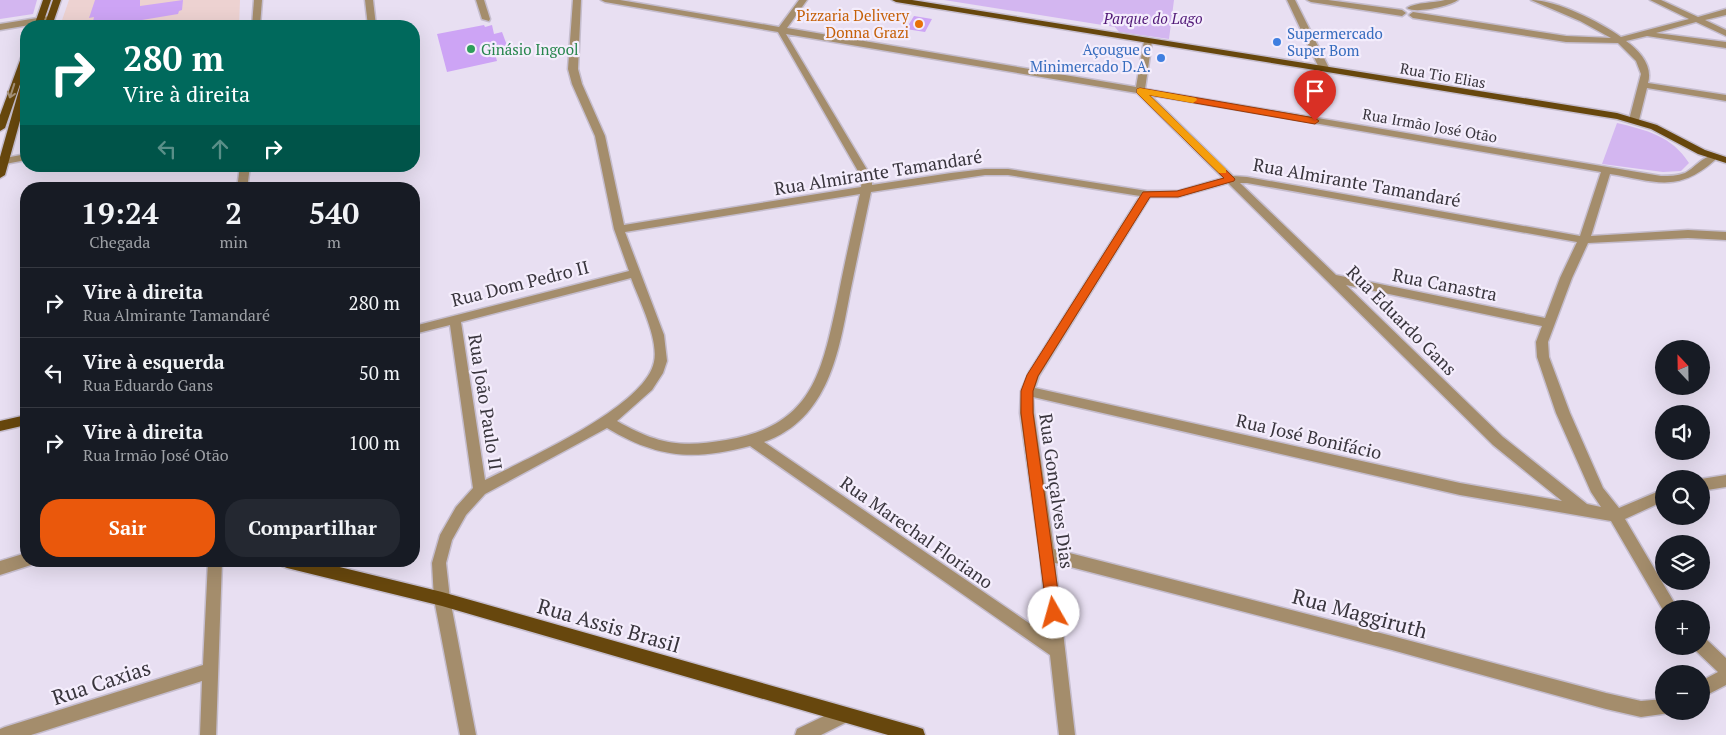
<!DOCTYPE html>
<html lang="pt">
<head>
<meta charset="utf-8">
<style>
	body { margin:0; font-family:"PT Serif",serif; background:#242831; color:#f1f3f6; height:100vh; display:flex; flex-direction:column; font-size:19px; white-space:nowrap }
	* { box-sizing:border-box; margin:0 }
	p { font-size:16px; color:#9ea1a6 }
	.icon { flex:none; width:28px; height:28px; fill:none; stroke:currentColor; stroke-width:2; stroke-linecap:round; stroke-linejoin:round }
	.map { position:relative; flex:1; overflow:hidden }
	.sheet { position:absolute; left:20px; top:182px; width:400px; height:385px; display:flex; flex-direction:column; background:#171b24; border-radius:20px; box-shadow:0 5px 20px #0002 }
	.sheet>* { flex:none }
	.banner { position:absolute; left:20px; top:20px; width:400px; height:152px; border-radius:20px; box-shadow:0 5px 20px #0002; background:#00695c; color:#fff; overflow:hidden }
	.needle { width:32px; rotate:338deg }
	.buttons { position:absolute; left:1655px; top:340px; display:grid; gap:10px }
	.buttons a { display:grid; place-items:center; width:55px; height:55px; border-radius:50%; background:#171b24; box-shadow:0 5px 20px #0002; font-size:25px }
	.pin { position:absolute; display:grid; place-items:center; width:42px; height:42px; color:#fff; margin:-51px -21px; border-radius:50% 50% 50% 0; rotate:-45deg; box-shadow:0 0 5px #0007 }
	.pin .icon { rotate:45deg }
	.me { position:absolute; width:55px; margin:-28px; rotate:353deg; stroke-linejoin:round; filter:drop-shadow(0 0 4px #0008) }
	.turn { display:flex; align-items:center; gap:18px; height:105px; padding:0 20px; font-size:22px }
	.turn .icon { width:65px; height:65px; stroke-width:2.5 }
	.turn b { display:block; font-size:35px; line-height:42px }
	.lanes { display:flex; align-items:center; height:48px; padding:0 20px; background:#0003; justify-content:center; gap:25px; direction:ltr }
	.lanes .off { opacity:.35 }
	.eta { display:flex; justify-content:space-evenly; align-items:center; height:85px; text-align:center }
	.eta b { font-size:30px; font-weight:700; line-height:35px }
	.button { display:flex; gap:10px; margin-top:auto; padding:10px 20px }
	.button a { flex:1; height:58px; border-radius:20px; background:#ea580c; color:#fff; font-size:20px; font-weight:700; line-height:58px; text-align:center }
	.button a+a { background:#242831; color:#f1f3f6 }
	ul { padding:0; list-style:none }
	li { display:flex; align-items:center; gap:15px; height:70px; padding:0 20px; border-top:1px solid #363941 }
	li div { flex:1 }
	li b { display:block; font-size:19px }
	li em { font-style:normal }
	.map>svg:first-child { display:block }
</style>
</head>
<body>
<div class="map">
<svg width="1726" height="735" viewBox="0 0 1726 735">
	<rect width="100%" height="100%" fill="#e8dff2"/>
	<!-- education -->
	<polygon fill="#edd2d1" points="69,0 240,0 239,26 60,26"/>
	<!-- green -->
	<g fill="#d3b6f0">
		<polygon points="0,0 37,0 33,14 0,19"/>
		<polygon points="944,0 1174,0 1169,39 1119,32 1115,27"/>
		<path d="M1617,123C1646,130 1672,136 1689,163L1681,171L1663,172L1602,164Z"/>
	</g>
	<!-- building -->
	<g fill="#cda4f5">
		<polygon points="95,0 140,0 140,6 183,0 182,10 179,11 178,14 118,24 118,26 92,26 94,17 89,18"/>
		<polygon points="914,16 932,19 925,32 906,29"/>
		<polygon points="484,25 485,27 492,25 494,34 502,32 508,48 494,50 497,61 447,72 437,34"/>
	</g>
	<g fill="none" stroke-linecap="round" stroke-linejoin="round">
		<defs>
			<g id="minor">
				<polygon points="254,0 262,0 260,26 252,26"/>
				<polygon points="365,0 373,0 376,26 368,26"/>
				<polygon points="476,0 484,0 490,19 489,21 482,19"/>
				<path d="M573,0H581L578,69L582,84L605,136L624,225L861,187L862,178L778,32L605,2L601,0H620L779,27L799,0H807L787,28L1136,87L1144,41L1148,38L1152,41L1145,89L1661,176C1669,176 1677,176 1685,173C1694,169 1704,154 1715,156V160C1677,194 1655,181 1610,174L1591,236L1688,230L1726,232V240L1688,238L1588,243L1572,278L1548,342L1549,357L1570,413L1603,488L1619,508L1664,489V501L1625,519L1678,609H1664V612L1611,521L1460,495L1033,397L1034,413L1054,549L1392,636L1606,693L1641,701L1664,699V711H1670V713L1641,717L1606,709L1392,650L1055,563L1075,735H1059L1050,655L750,446C693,461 657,458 607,428L485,494L466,515L452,540L446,563L450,599L476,735H460L434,599L432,563L440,535L456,507L473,488L450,325L414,334V326L629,271L614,229L595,136L572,84L568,69ZM786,34L1137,93L1223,178L1178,191H1147L1008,169H985L951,173L872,185V178ZM1150,95L1601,172L1580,236L1247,177L1233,176ZM985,175H1008L1140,196L1029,372L1021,391L1020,413L1040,554L1048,636L764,442C829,419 839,351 850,293C857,259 864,225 871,192ZM1228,183L1493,445L1562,501L1460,483L1035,388L1039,376L1150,197H1178ZM1240,183H1247L1577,242L1560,278L1545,318L1336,275ZM860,194C852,230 844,266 837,302C821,376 811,426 726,440C681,448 657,444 617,421L652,390L663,373L667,361L664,335L625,232ZM631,278C639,300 659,339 654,362C645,407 526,459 485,480L461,322ZM1346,285L1542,326L1536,342L1537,357L1556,413L1591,492L1601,507L1587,504L1503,437Z"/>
				<polygon points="1287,0 1295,0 1329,68 1327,70 1324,71 1319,68"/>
				<polygon points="1307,0 1328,0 1402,10 1406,13 1402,16 1311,2"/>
				<path d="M1445,0H1458C1450,6 1416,14 1407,8C1416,2 1434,3 1445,0Z"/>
				<path d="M1531,0C1557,0 1600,22 1621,37L1689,19L1650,0H1661L1698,17L1726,9V15L1705,20L1726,30V36L1696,22L1656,33L1726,42V48L1647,36L1626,41C1640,51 1653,66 1648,83L1726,95V101L1647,88L1639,120L1637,122H1631L1629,120L1641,74L1636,61L1618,43L1566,42L1413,18L1409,15L1413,12L1566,36L1611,38L1580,21Z"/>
				<polygon points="50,16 53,17 53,21 0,30 0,24"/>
				<polygon points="26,154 26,160 0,165 0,159"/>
				<polygon points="240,166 250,166 247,189 237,189"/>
				<polygon points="1726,475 1726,487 1701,491 1701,479"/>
				<polygon points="26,553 26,561 33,561 31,565 0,575 0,561"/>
				<polygon points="208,561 222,561 216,735 200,735 202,681 31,735 0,735 0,729 5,727 203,665"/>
				<polygon points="1701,638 1707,640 1726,658 1726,685 1701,698 1701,681 1718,672 1695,650 1694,646 1701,646"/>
				<polygon points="843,707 849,709 851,715 849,721 821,735 795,735 797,729"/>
			</g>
			<g id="major">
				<polygon points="43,0 51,0 42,26 34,26"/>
				<polygon points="53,0 61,0 52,26 44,26"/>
				<polygon points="892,0 912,0 1617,113 1657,125 1705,150 1726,157 1726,163 1698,154 1651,129 1617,119 896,2"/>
				<polygon points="26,52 26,67 5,128 0,131 0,115 22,55"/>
				<polygon points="26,80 26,99 5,175 0,178 0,157 21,83"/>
				<polygon points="26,415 26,425 0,431 0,421"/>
				<polygon points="280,561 315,561 442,592 917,727 923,729 925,735 888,735 442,606 287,568 282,566"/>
			</g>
		</defs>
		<!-- minor casing -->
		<use href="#minor" stroke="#c5bdce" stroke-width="3"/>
		<!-- major casing -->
		<use href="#major" stroke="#c5bdce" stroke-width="3"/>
		<!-- minor -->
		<use href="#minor" fill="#a48d6c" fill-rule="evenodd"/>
		<!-- major -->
		<use href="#major" fill="#67470d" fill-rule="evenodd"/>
	</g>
	<!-- one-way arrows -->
	<defs><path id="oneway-shaft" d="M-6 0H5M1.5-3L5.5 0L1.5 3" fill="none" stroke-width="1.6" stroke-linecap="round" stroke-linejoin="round" transform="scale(1.25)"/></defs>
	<use stroke="#a69279" href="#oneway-shaft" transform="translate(12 91) rotate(108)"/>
	<!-- route -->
	<polygon fill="#ea580c" stroke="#983908" points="1140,88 1315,118 1319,121 1315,124 1149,95 1235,179 1234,181 1178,197 1150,197 1038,376 1033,391 1033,413 1061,613 1059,617 1054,619 1049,617 1047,613 1021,413 1021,391 1027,375 1143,192 1177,191 1224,178 1137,93 1137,89"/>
	<!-- slow -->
	<polygon fill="#f59e0b" points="1140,88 1196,98 1197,100 1193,103 1149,95 1226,169 1226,173 1219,173 1137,93 1137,89"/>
	<!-- markers -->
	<circle fill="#e8710a" stroke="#f4edfc" stroke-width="2" cx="919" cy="24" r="5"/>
	<g fill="#3f7fe0" stroke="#f4edfc" stroke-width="2">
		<circle cx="1277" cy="42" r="5"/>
		<circle cx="1161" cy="58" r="5"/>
	</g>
	<circle fill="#2e9e5b" stroke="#f4edfc" stroke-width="2" cx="471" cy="49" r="5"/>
	<g text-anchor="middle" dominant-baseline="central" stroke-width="4.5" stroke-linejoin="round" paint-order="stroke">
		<!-- far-food labels -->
		<g font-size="15" fill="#c56008" stroke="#f4edfc" text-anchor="end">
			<text x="909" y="15">Pizzaria Delivery<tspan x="909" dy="17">Donna Grazi</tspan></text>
		</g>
		<!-- far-park labels -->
		<g font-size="15" font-style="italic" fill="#521a78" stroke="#f4edfc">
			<text x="1153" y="18">Parque do Lago</text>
		</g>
		<!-- far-shop labels -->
		<g font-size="15" fill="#366cbe" stroke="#f4edfc" text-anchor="start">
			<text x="1287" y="33">Supermercado<tspan x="1287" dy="17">Super Bom</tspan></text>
			<text x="1151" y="49" text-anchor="end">Açougue e<tspan x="1151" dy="17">Minimercado D.A.</tspan></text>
		</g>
		<!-- far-leisure labels -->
		<g font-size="15" fill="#27864d" stroke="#f4edfc" text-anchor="start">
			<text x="481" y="49">Ginásio Ingool</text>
		</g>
		<!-- far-street labels -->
		<g font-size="15" fill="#39353d" stroke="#f4edfc">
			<text transform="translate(1443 75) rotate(10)">Rua Tio Elias</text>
			<text transform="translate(1430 125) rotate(10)">Rua Irmão José Otão</text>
		</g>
		<!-- street labels -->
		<g font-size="18" fill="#39353d" stroke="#f4edfc">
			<text transform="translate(878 172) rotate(-9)">Rua Almirante Tamandaré</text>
			<text transform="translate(1357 182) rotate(10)">Rua Almirante Tamandaré</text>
			<text transform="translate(520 283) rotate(-14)">Rua Dom Pedro II</text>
			<text transform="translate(1445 284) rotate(11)">Rua Canastra</text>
			<text transform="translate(1402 320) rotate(45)">Rua Eduardo Gans</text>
			<text transform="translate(486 402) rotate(81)">Rua João Paulo II</text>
			<text transform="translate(1309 436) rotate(13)">Rua José Bonifácio</text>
			<text transform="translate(1057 491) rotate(82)">Rua Gonçalves Dias</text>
			<text transform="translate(917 532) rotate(35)">Rua Marechal Floriano</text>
		</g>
		<!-- near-street labels -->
		<g font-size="21" fill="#39353d" stroke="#f4edfc">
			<text transform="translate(1360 613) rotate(15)">Rua Maggiruth</text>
			<text transform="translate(609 625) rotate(16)">Rua Assis Brasil</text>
			<text transform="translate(101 682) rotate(-18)">Rua Caxias</text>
		</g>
	</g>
</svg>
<div class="buttons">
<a><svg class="needle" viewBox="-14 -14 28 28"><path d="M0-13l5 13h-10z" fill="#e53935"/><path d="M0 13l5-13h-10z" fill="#9ea1a6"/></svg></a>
<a><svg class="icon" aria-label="sound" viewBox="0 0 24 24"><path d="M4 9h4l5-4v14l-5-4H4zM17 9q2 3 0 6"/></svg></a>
<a><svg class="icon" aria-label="search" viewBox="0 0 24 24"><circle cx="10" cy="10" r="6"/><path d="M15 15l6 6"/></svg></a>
<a><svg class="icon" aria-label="layers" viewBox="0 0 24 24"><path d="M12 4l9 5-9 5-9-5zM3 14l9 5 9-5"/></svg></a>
<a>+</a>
<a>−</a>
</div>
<div class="pin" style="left:1315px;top:121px;background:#d93025"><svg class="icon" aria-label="arrive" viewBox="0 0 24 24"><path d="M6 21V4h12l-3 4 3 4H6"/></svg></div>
<svg class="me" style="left:1054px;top:613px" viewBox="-20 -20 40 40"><circle r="19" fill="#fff"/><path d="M0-13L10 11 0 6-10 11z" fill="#ea580c"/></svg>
<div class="banner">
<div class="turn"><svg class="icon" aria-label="right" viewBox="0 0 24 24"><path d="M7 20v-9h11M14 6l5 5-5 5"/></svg><div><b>280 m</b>Vire à direita</div></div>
<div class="lanes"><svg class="icon off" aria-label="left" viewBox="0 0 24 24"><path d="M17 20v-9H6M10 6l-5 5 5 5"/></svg><svg class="icon off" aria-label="ahead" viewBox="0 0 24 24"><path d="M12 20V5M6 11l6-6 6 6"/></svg><svg class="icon" aria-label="right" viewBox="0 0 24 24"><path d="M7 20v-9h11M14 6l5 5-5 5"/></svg></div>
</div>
<section class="sheet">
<div class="eta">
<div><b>19:24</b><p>Chegada</p></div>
<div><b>2</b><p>min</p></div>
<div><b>540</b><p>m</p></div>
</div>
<ul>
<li><svg class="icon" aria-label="right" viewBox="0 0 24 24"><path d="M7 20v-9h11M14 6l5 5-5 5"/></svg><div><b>Vire à direita</b><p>Rua Almirante Tamandaré</p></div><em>280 m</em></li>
<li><svg class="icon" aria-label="left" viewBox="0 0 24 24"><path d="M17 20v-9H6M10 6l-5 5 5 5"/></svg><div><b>Vire à esquerda</b><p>Rua Eduardo Gans</p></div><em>50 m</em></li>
<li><svg class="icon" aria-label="right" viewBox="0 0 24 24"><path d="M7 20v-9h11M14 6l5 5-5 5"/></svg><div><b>Vire à direita</b><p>Rua Irmão José Otão</p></div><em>100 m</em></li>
</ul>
<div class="button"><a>Sair</a><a>Compartilhar</a></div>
</section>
</div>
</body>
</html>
